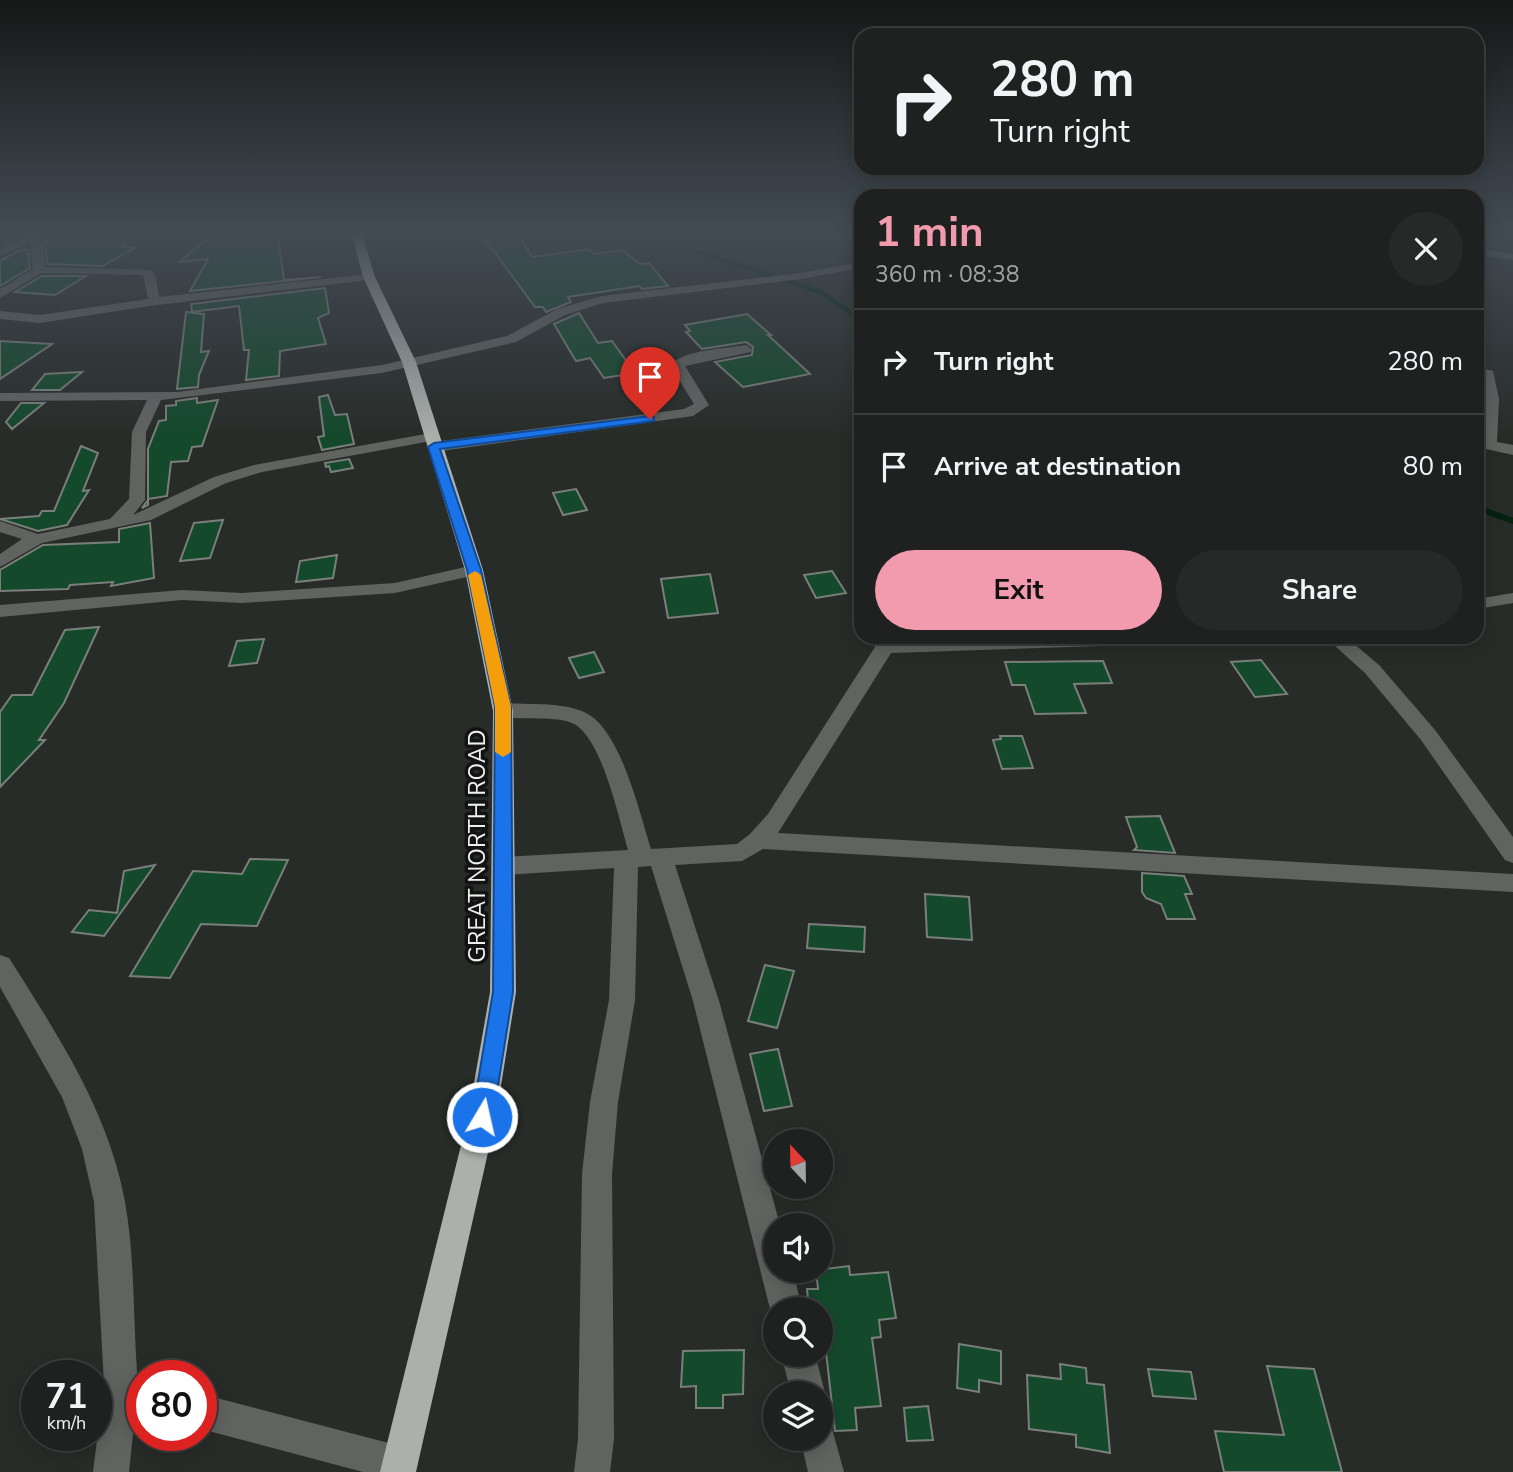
<!DOCTYPE html>
<html lang="en">
<head>
<meta charset="utf-8">
<style>
	body { margin:0; font-family:"Nunito Sans",sans-serif; background:#262928; color:#f1f3f6; height:100vh; display:flex; flex-direction:column; font-size:26px; white-space:nowrap }
	* { box-sizing:border-box; margin:0 }
	p { font-size:23px; color:#a1a3a4 }
	.icon { flex:none; width:38px; height:38px; fill:none; stroke:currentColor; stroke-width:2; stroke-linecap:round; stroke-linejoin:round }
	.map { position:relative; flex:1; overflow:hidden }
	.drawer { position:absolute; left:854px; top:189px; width:630px; height:455px; display:flex; flex-direction:column; background:#1e211f; border-radius:21px; box-shadow:0 4px 18px #0003,0 0 0 2px #3c3e3d }
	.drawer>* { flex:none }
	.hud { position:absolute; left:854px; top:28px; width:630px; height:147px; border-radius:21px; box-shadow:0 4px 18px #0003,0 0 0 2px #3c3e3d; background:#1e211f; color:#f1f3f6; overflow:hidden }
	.needle { width:46px; rotate:338deg }
	.tools { position:absolute; left:763px; top:1129px; display:grid; gap:14px }
	.tools a { display:grid; place-items:center; width:70px; height:70px; border-radius:50%; background:#1e211f; box-shadow:0 4px 18px #0003,0 0 0 2px #3c3e3d; font-size:35px }
	.speed { position:absolute; left:21px; top:1360px; display:flex; gap:14px; font-size:35px; font-weight:700; text-align:center }
	.speed>* { display:grid; place-content:center; width:91px; height:91px; border-radius:50%; background:#1e211f; box-shadow:0 4px 18px #0003,0 0 0 2px #3c3e3d; line-height:1 }
	.speed small { font-size:18px; font-weight:400 }
	.speed .limit { border:10px solid #d22; background:#fff; color:#111 }
	.pin { position:absolute; display:grid; place-items:center; width:60px; height:60px; color:#fff; margin:-72px -30px; border-radius:50% 50% 50% 0; rotate:-45deg; box-shadow:0 0 7px #0007 }
	.pin .icon { rotate:45deg }
	.me { position:absolute; width:77px; margin:-38px; rotate:9deg; stroke-linejoin:round; filter:drop-shadow(0 0 5px #0008) }
	.turn { display:flex; align-items:center; gap:24px; height:147px; padding:0 21px; font-size:32px }
	.turn .icon { width:91px; height:91px; stroke-width:2.5 }
	.turn b { display:block; font-size:49px; line-height:60px }
	.round { display:grid; place-items:center; flex:none; width:74px; height:74px; border-radius:37px; background:#262928 }
	.headline { display:flex; align-items:center; justify-content:space-between; height:119px; padding:0 21px }
	h1 { font-size:42px; font-weight:700; line-height:52px; color:#f29aae }
	.cta { display:flex; gap:14px; margin-top:auto; padding:14px 21px }
	.cta a { flex:1; height:80px; border-radius:42px; background:#f29aae; color:#111; font-size:28px; font-weight:700; line-height:80px; text-align:center }
	.cta a+a { background:#262928; color:#f1f3f6 }
	ul { padding:0; list-style:none }
	li { display:flex; align-items:center; gap:21px; height:105px; padding:0 21px; border-top:2px solid #3c3e3d }
	li div { flex:1 }
	li b { display:block; font-size:26px }
	li em { font-style:normal }
	.map>svg:first-child { display:block }
</style>
</head>
<body>
<div class="map">
<svg width="1513" height="1472" viewBox="0 0 1513 1472">
	<rect width="100%" height="100%" fill="#282c29"/>
	<g fill="none" stroke-linecap="round" stroke-linejoin="round">
		<!-- stream-far1 -->
		<polyline stroke="#032211" stroke-width="4.5" points="656,231 695,251 821,292 861,320"/>
		<!-- stream -->
		<polyline stroke="#032211" stroke-width="6" points="1477,508 1513,521"/>
	</g>
	<!-- building -->
	<g fill="#14492c" stroke="#7a7f7b" stroke-width="2">
		<polygon points="216,231 277,231 284,280 321,277 190,291 208,259 180,262"/>
		<polygon points="479,231 516,231 532,257 589,249 594,254 622,250 640,264 649,263 668,286 642,289 639,286 568,297 571,302 546,312 543,307 535,307"/>
		<polygon points="135,233 122,247 136,247 103,266 47,264 45,242 61,235"/>
		<polygon points="20,250 28,250 30,268 0,286 0,261"/>
		<polygon points="42,276 86,276 55,295 15,292"/>
		<polygon points="325,288 329,313 318,318 326,344 280,351 279,376 246,380 249,350 244,350 239,306 192,312 191,304"/>
		<polygon points="186,312 204,314 201,352 209,351 199,375 198,387 177,389"/>
		<polygon points="579,313 598,343 612,341 635,373 604,378 590,358 576,361 554,324"/>
		<polygon points="747,314 771,335 768,335 810,374 743,387 715,362 752,355 753,347 746,342 702,349 686,332 690,331 685,325"/>
		<polygon points="0,341 52,344 0,379"/>
		<polygon points="82,372 60,390 32,390 45,374"/>
		<polygon points="328,395 335,415 347,414 354,444 322,450 318,437 324,436 319,397"/>
		<polygon points="197,398 197,403 218,400 202,446 192,447 188,461 171,462 167,496 148,499 148,505 142,508 148,500 148,449 159,421 166,420 166,406 176,405 176,401"/>
		<polygon points="21,403 44,403 12,429 6,422"/>
		<polygon points="81,446 98,453 83,491 89,490 67,525 38,531 0,519 39,516 42,511 54,511"/>
		<polygon points="349,459 353,468 331,472 329,466 326,467 325,463"/>
		<polygon points="576,489 587,510 563,515 553,493"/>
		<polygon points="223,520 210,558 180,561 194,523"/>
		<polygon points="150,523 154,578 111,586 113,582 70,585 68,589 0,591 0,570 43,545 119,542 119,529"/>
		<polygon points="337,555 333,578 296,582 300,561"/>
		<polygon points="832,571 846,593 816,598 804,575"/>
		<polygon points="710,574 718,613 668,618 661,579"/>
		<polygon points="99,627 64,703 39,740 45,740 0,787 0,712 12,695 32,695 65,630"/>
		<polygon points="264,639 257,663 229,666 237,641"/>
		<polygon points="594,652 604,672 579,678 569,658"/>
		<polygon points="1261,660 1287,694 1255,697 1231,662"/>
		<polygon points="1103,661 1112,683 1074,684 1086,713 1035,714 1025,685 1012,685 1005,662"/>
		<polygon points="1000,736 1022,736 1033,768 1002,769 993,740 1001,739"/>
		<polygon points="1160,816 1175,853 1134,850 1137,847 1126,817"/>
		<polygon points="250,859 288,860 257,926 201,924 170,978 130,976 193,871 242,874"/>
		<polygon points="155,865 104,936 72,932 89,910 117,913 124,871"/>
		<polygon points="1142,873 1184,876 1192,894 1185,894 1195,919 1167,919 1161,904 1146,898 1142,892"/>
		<polygon points="925,894 969,897 972,940 927,937"/>
		<polygon points="809,924 865,927 864,952 807,948"/>
		<polygon points="765,965 794,971 777,1028 748,1021"/>
		<polygon points="778,1049 792,1106 764,1111 750,1054"/>
		<polygon points="849,1266 850,1275 888,1272 896,1318 879,1320 881,1337 872,1338 881,1406 855,1408 857,1430 835,1431 825,1343 821,1343 821,1309 809,1309 807,1289 818,1289 816,1270"/>
		<polygon points="959,1344 1001,1351 1001,1384 979,1380 979,1392 957,1388"/>
		<polygon points="744,1350 743,1394 723,1395 723,1408 696,1408 696,1386 681,1387 683,1351"/>
		<polygon points="1060,1364 1086,1368 1087,1383 1104,1385 1110,1453 1076,1447 1076,1435 1029,1429 1027,1375 1061,1379"/>
		<polygon points="1267,1366 1314,1369 1342,1472 1224,1472 1215,1431 1284,1435"/>
		<polygon points="1148,1369 1191,1372 1196,1399 1153,1396"/>
		<polygon points="928,1406 933,1440 907,1441 904,1408"/>
	</g>
	<g fill="none" stroke-linecap="round" stroke-linejoin="round">
		<!-- minor -->
		<g fill="#616361" fill-rule="evenodd">
			<polygon points="35,231 48,231 38,238 43,244 45,267 150,270 155,274 159,297 369,274 375,277 369,280 149,306 40,323 0,319 0,311 40,315 148,299 143,275 41,273 0,298 0,289 33,269 30,242 0,256 0,249"/>
			<polygon points="380,231 411,231 358,240 353,237"/>
			<polygon points="1477,249 1513,254 1513,260 1477,255"/>
			<polygon points="861,262 861,268 800,279 603,303 565,315 516,342 382,373 161,400 146,432 145,500 133,515 214,477 254,465 431,433 438,437 431,441 262,472 226,483 151,520 42,543 0,567 0,554 22,539 0,532 0,521 38,534 110,519 129,499 132,432 147,400 0,401 0,393 177,392 382,365 507,336 557,309 602,296 800,273"/>
			<path d="M746,345L752,349L751,352L685,366L709,405L693,416L434,452L426,447L434,442L684,409L694,404L670,365C687,349 723,349 746,345Z"/>
			<polygon points="1481,368 1493,371 1499,399 1497,442 1513,445 1513,455 1477,447 1477,439 1482,439 1485,399"/>
			<polygon points="474,565 483,570 480,574 395,593 242,603 182,600 0,617 0,605 182,590 242,593 395,583"/>
			<polygon points="1513,593 1513,603 1477,609 1477,599"/>
			<path d="M878,637H896V641L1200,637L1191,643L891,653L778,833L1513,874V892L763,849L742,861L675,865L719,1001L780,1225H775V1270H793L802,1309H775V1321L770,1309L693,1001L651,866L638,867L635,1000L618,1102L612,1174L614,1439L610,1472H574L578,1439L582,1174L590,1102L609,1000L614,868L504,875L496,872L492,866L496,860L504,857L628,850C619,819 603,743 576,725C557,712 502,725 493,711C499,701 517,704 528,704C548,704 575,705 591,716C622,737 640,814 651,849L737,844L750,834L768,814L875,647Z"/>
			<polygon points="1325,637 1346,637 1379,665 1435,730 1513,837 1513,863 1505,860 1421,740 1365,673"/>
			<path d="M0,955L9,958C57,1034 109,1112 125,1202C135,1258 133,1316 137,1372L146,1376H142V1408L136,1406L129,1472H93L104,1384L94,1202L82,1149L62,1097L0,987Z"/>
			<polygon points="781,1354 815,1354 825,1393 821,1404 821,1393 791,1393"/>
			<polygon points="201,1394 400,1446 413,1451 418,1464 415,1472 363,1472 201,1429"/>
			<polygon points="821,1421 831,1425 844,1472 808,1472 800,1438 821,1438"/>
		</g>
		<!-- highway -->
		<polygon fill="#abb0ad" fill-rule="evenodd" points="351,231 361,231 375,277 416,362 483,570 513,711 516,992 496,1117 416,1472 380,1472 468,1117 490,992 493,711 465,570 402,362 363,277"/>
	</g>
	<!-- sky -->
	<linearGradient id="sky" x2="0" y2="1"><stop stop-color="#161817"/><stop offset="0.53" stop-color="#424b54"/><stop offset="1" stop-color="#424b54" stop-opacity="0"/></linearGradient>
	<rect width="1513" height="437" fill="url(#sky)"/>
	<!-- route -->
	<polygon fill="#1a73e8" stroke="#114b97" stroke-width="2" points="650,416 654,417 654,421 440,449 481,570 511,707 513,992 493,1117 490,1124 482,1127 475,1124 472,1117 493,992 495,707 467,570 428,447 434,443"/>
	<!-- slow -->
	<polygon fill="#f59e0b" points="475,571 481,575 511,707 511,752 503,757 495,752 495,707 468,575"/>
	<g text-anchor="middle" dominant-baseline="central" stroke-width="7" stroke-linejoin="round" paint-order="stroke">
		<!-- street labels -->
		<g font-size="23" fill="#eff1ef" stroke="#121312">
			<text transform="translate(477 846) rotate(-90)">GREAT NORTH ROAD</text>
		</g>
	</g>
</svg>
<div class="tools">
<a><svg class="needle" viewBox="-14 -14 28 28"><path d="M0-13l5 13h-10z" fill="#e53935"/><path d="M0 13l5-13h-10z" fill="#a1a3a4"/></svg></a>
<a><svg class="icon" aria-label="sound" viewBox="0 0 24 24"><path d="M4 9h4l5-4v14l-5-4H4zM17 9q2 3 0 6"/></svg></a>
<a><svg class="icon" aria-label="search" viewBox="0 0 24 24"><circle cx="10" cy="10" r="6"/><path d="M15 15l6 6"/></svg></a>
<a><svg class="icon" aria-label="layers" viewBox="0 0 24 24"><path d="M12 4l9 5-9 5-9-5zM3 14l9 5 9-5"/></svg></a>
</div>
<div class="speed"><div>71<small>km/h</small></div><div class="limit">80</div></div>
<div class="pin" style="left:650px;top:419px;background:#d93025"><svg class="icon" aria-label="arrive" viewBox="0 0 24 24"><path d="M6 21V4h12l-3 4 3 4H6"/></svg></div>
<svg class="me" style="left:482px;top:1117px" viewBox="-20 -20 40 40"><circle r="17" fill="#1a73e8" stroke="#fff" stroke-width="3"/><path d="M0-11L8 9 0 5-8 9z" fill="#fff"/></svg>
<div class="hud">
<div class="turn"><svg class="icon" aria-label="right" viewBox="0 0 24 24"><path d="M7 20v-9h11M14 6l5 5-5 5"/></svg><div><b>280 m</b>Turn right</div></div>
</div>
<section class="drawer">
<div class="headline"><div><h1>1 min</h1><p>360 m · 08:38</p></div><a class="round"><svg class="icon" aria-label="close" viewBox="0 0 24 24"><path d="M6 6l12 12M18 6L6 18"/></svg></a></div>
<ul>
<li><svg class="icon" aria-label="right" viewBox="0 0 24 24"><path d="M7 20v-9h11M14 6l5 5-5 5"/></svg><div><b>Turn right</b></div><em>280 m</em></li>
<li><svg class="icon" aria-label="arrive" viewBox="0 0 24 24"><path d="M6 21V4h12l-3 4 3 4H6"/></svg><div><b>Arrive at destination</b></div><em>80 m</em></li>
</ul>
<div class="cta"><a>Exit</a><a>Share</a></div>
</section>
</div>
</body>
</html>
